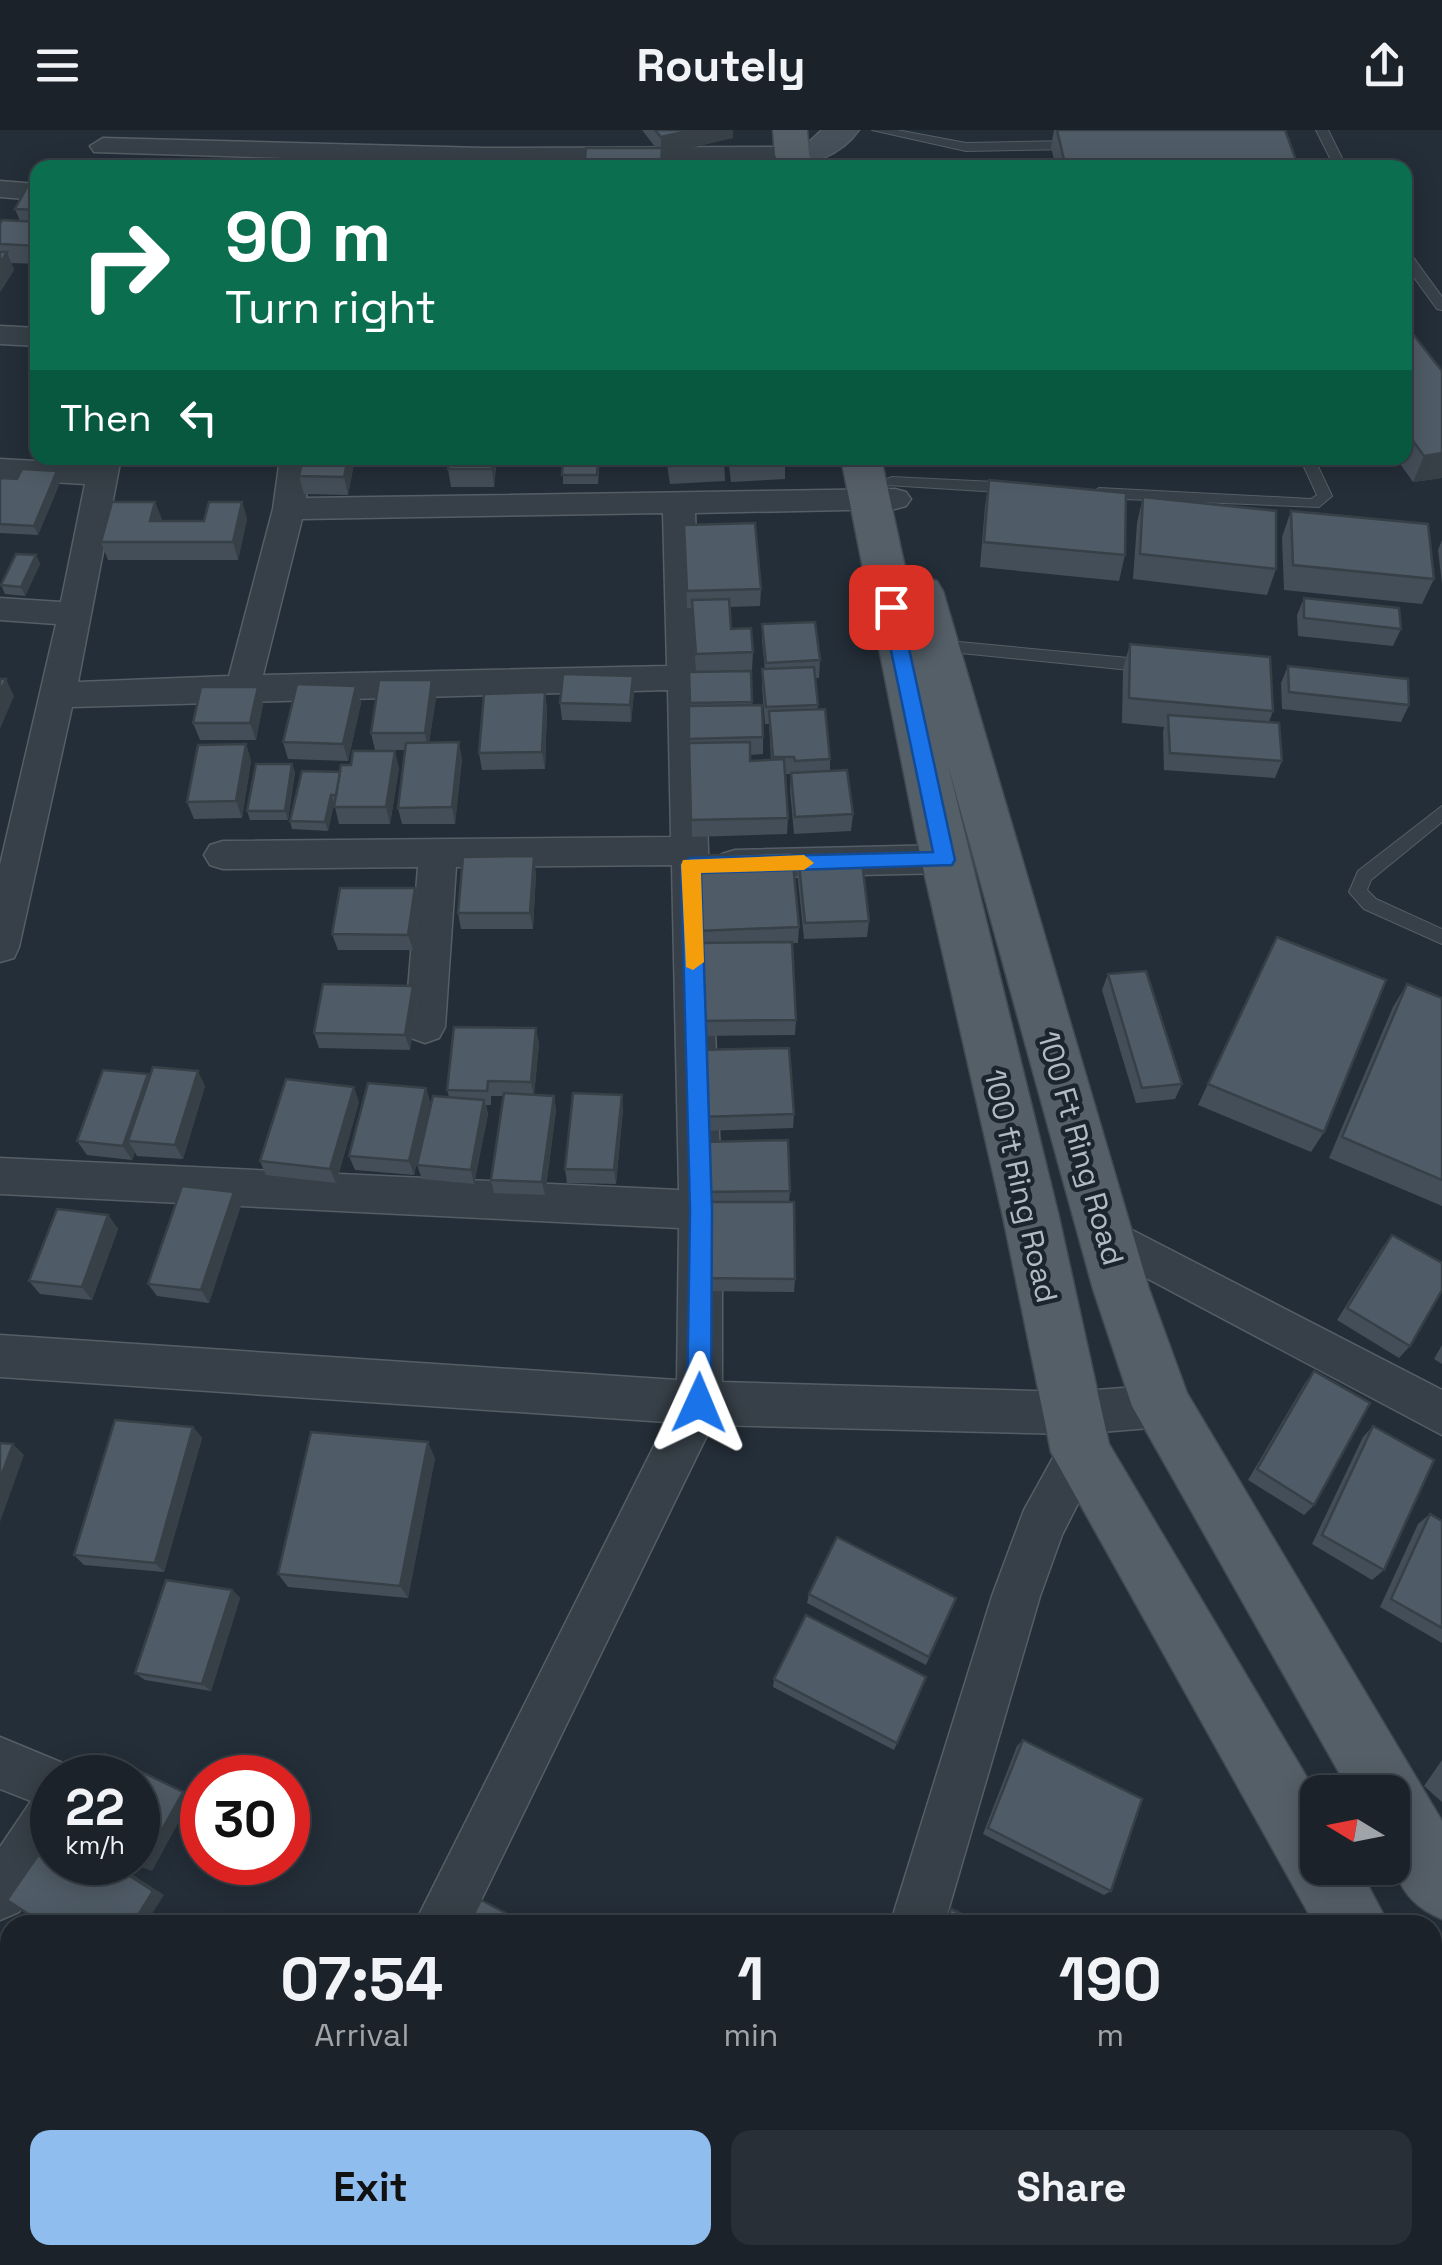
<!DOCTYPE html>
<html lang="en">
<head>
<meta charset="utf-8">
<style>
	body { margin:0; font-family:"Space Grotesk",sans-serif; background:#282f36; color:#f1f3f6; height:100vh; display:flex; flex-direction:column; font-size:38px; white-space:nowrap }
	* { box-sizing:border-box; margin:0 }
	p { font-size:32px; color:#a0a4a8 }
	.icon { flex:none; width:55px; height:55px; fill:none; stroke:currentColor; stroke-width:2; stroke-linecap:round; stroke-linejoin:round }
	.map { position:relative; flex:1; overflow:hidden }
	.drawer { position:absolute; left:0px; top:1785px; width:1442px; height:350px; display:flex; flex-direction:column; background:#1b222a; border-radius:30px 30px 0 0; box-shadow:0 5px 25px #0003,0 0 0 2px #393f47 }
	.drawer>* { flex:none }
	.banner { position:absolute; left:30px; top:30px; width:1382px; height:305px; border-radius:20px; box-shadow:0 5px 25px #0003,0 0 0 2px #393f47; background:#0b6e4f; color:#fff; overflow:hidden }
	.needle { width:65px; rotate:280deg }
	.tools { position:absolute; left:1300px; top:1645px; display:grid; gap:20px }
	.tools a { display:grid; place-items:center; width:110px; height:110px; border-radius:20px; background:#1b222a; box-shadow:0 5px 25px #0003,0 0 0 2px #393f47; font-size:50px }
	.speed { position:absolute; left:30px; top:1625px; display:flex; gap:20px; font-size:50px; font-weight:700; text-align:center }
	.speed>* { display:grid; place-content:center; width:130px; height:130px; border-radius:50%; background:#1b222a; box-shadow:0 5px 25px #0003,0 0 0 2px #393f47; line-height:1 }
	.speed small { font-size:25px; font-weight:400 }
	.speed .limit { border:15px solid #d22; background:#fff; color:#111 }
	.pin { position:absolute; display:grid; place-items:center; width:85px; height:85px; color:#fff; margin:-42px; border-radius:20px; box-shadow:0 5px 15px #0006 }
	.me { position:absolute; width:110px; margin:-55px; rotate:1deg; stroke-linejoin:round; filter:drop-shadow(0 0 8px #0008) }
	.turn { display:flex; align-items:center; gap:35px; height:210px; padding:0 30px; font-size:45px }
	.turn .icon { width:130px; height:130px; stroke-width:2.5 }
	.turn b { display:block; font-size:70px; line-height:85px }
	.then { display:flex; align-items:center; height:95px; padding:0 30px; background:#0003; gap:20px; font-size:38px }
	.eta { display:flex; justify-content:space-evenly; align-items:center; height:170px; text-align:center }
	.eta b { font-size:60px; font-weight:700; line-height:70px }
	.button { display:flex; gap:20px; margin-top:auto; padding:20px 30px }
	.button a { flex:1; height:115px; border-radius:20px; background:#8ebdee; color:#111; font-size:40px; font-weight:700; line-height:115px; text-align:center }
	.button a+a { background:#282f36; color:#f1f3f6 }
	header { display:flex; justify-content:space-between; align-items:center; height:130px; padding:0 30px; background:#1b222a; font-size:45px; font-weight:700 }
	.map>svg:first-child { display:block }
</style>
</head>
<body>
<header><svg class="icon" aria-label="menu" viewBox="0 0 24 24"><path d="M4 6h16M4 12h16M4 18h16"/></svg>Routely<svg class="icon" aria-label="share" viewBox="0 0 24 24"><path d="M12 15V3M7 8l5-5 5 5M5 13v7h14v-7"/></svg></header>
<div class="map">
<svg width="1442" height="2135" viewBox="0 0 1442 2135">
	<rect width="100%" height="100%" fill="#242e38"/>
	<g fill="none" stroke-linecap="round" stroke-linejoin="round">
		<defs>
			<g id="lane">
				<polygon points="872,0 897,0 966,13 1075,11 1081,15 1075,19 966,21"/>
				<polygon points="1316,0 1328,0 1347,38 1335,38"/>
				<polygon points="1405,122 1410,123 1442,167 1442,180 1437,179 1405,135"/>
				<polygon points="1300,328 1314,328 1332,366 1319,377 1099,368 1092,363 1099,358 1311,369 1317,365"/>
				<polygon points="892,347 1015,353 1022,358 1015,363 887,355 887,349"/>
				<polygon points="937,510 1150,530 1158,536 1150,542 931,520 931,512"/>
				<polygon points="1442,676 1442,692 1371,750 1367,760 1376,769 1442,799 1442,814 1364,779 1349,762 1358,741"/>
			</g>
			<g id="street">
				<polygon points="103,8 483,18 792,17 805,25 792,33 483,34 94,22 90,16"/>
				<polygon points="0,51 38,54 38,70 0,67"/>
				<polygon points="0,196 38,198 38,216 0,214"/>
				<path d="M91,328H121L78,552L229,546L273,379L280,328H310L306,368L895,359L906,362L911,369L906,376L895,379L695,383L722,1080V1252L1070,1262L1162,1255L1178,1261L1185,1276L1178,1291L1162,1297L1089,1303L1097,1306L1104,1322L1062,1405L1040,1466L944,1795H890L992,1466L1024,1380L1065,1306L1070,1304L712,1295L469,1795H414L666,1292L0,1247V1205L677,1250L679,1098L0,1064V1028L679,1060L672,735L456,737L445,897L439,908L425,913L411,908L405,897L418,737L223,739L210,735L204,725L210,715L223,711L671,707L668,560L72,577L19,817L14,828L0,832V735L56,494L0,490V468L61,472L85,354L0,349V329L89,334ZM663,383L667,536L263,545L302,389Z"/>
				<polygon points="945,715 958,719 964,729 958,739 945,743 735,748 722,744 716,734 722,724 735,720"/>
				<polygon points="1105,1086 1442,1260 1442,1305 1090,1118 1083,1105 1090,1092"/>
				<polygon points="0,1607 70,1636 75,1648 52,1648 52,1731 19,1782 0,1790 0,1717 31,1671 0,1659"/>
				<polygon points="248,2125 307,2125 303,2135 243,2135"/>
				<polygon points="792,2125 850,2125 848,2135 788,2135"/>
				<polygon points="1071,2125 1142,2125 1147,2135 1075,2135"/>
			</g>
			<path id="secondary" d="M822,0H859C842,24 809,39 780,32L775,25L780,18L810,11Z"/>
			<g id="primary">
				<polygon points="773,0 807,0 809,25 815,38 781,38 775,25"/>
				<path d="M841,328H881L908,451L922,447L937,451L943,461L1149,1159L1187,1263L1442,1691V1789C1383,1765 1392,1716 1392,1662H1350L1132,1276L1093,1159L948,635L1059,1087L1109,1314L1318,1666V1738H1359L1389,1795H1315L1051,1322L1003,1087L921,729Z"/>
				<polygon points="1432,1893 1442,1897 1442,1981 1432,1977"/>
			</g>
		</defs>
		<!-- lane casing -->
		<use href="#lane" stroke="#555e66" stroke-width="2"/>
		<!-- street casing -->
		<use href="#street" stroke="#555e66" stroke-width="3"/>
		<!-- secondary casing -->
		<use href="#secondary" stroke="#555e66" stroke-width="3"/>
		<!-- primary casing -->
		<use href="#primary" stroke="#404951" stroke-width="3"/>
		<!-- lane -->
		<use href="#lane" fill="#374048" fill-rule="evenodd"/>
		<!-- street -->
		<use href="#street" fill="#374048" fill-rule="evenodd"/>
		<!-- secondary -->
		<use href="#secondary" fill="#45505b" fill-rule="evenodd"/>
		<!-- primary -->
		<use href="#primary" fill="#555f68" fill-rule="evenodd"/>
	</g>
	<!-- wall -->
	<g fill="#444e58">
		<polygon points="642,0 733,0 733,8 656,18"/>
		<polygon points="1054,0 1285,0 1299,38 1056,38 1051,17"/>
		<polygon points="38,57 38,134 11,133 14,140 0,162 0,94 20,91 15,79"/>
		<polygon points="1405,194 1442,241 1442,348 1413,352 1396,328 1405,328"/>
		<polygon points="355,328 348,365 304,364 299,346"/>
		<polygon points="450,328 497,328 494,357 451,357 448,339"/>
		<polygon points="563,328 600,328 598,354 563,354"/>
		<polygon points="666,328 724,328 725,351 670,354"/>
		<polygon points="728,328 785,328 785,349 731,352"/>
		<polygon points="57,341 61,350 38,405 0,403 0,350 17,349"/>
		<polygon points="989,350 1125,425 1119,451 980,437 985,376"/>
		<polygon points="1143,367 1276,439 1267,465 1133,449 1137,393"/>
		<polygon points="155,372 161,391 204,391 242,372 247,389 238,430 108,430 101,412"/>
		<polygon points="1291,381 1434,449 1422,474 1284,460 1282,407"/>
		<polygon points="684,395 761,459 760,476 729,477 731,499 753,522 752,540 696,542 692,478 687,478"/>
		<polygon points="1442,410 1442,454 1438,420"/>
		<polygon points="36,425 40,434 25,466 5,464 1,455"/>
		<polygon points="1304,468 1401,499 1393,516 1298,506 1297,485"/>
		<polygon points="762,494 820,530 819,548 815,548 818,579 830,629 830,641 853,684 851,701 794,704 790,660 791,644 785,644 788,688 787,704 692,707 689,542 751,541 752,575 763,607 763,624 750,625 750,631 771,630 769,594 765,594 762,557 762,539 765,539 762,512"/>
		<polygon points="1130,514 1273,581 1269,592 1282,631 1275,648 1164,640 1163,602 1164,597 1122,593 1123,539"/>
		<polygon points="1288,536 1409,575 1401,592 1282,579 1281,553"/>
		<polygon points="633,546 634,563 631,592 562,590 560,573"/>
		<polygon points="432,550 436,568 429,612 462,629 455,694 402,694 398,678 405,620 375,620 371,603"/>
		<polygon points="356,556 361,573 348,631 288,629 283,612"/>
		<polygon points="258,557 263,574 256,610 200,610 193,593"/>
		<polygon points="545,562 547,580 545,639 482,640 479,623"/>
		<polygon points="246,614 251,631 242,688 194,689 187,672"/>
		<polygon points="292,634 295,642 288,690 250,690 247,681"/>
		<polygon points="399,638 390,694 339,694 334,673 328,701 292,699 290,691 340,642"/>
		<polygon points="798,725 869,791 867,807 804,809 797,741"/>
		<polygon points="694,726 799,797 798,813 792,813 796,890 795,905 697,906 697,813"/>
		<polygon points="536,743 533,799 461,799 458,783"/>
		<polygon points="415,758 419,775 413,820 338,820 332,804"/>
		<polygon points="1277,807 1324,1002 1311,1022 1198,975"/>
		<polygon points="1108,844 1182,954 1175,969 1136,973 1102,860"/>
		<polygon points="1407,854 1442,868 1442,1076 1329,1028 1393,877"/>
		<polygon points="417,872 410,920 319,918 314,903"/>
		<polygon points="539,913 534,965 554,966 556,980 545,1065 494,1063 491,1050 504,966 491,966 491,975 486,975 488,984 474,1054 422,1049 417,1035 449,967 447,960"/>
		<polygon points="697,920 794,984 793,998 701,1001"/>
		<polygon points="148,944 150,948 205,956 183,1029 137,1026 135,1022 132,1030 87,1025 77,1011"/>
		<polygon points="426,958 430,972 414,1045 355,1040 349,1026"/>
		<polygon points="359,972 336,1053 266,1045 260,1031"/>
		<polygon points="623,979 616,1054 567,1053 565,1039"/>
		<polygon points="702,1012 790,1061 789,1072 795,1149 794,1162 705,1161 706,1076 704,1076"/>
		<polygon points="241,1075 209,1173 157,1166 148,1154"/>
		<polygon points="108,1085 118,1099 92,1170 40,1164 29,1151"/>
		<polygon points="1392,1105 1410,1216 1399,1228 1337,1190 1382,1118"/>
		<polygon points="1442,1215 1442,1234 1434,1229"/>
		<polygon points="1314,1241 1314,1375 1304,1385 1248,1350 1305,1253"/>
		<polygon points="1373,1296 1384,1440 1372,1450 1312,1414 1363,1307"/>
		<polygon points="193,1297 202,1308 164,1442 84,1435 74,1425"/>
		<polygon points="435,1328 408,1468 288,1457 278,1444"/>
		<polygon points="1430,1384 1442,1391 1442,1513 1380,1477 1418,1394"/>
		<polygon points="232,1460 240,1468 211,1561 145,1550 135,1543"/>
		<polygon points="809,1464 956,1468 926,1535 807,1473"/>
		<polygon points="926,1547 894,1620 773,1557 774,1549"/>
		<polygon points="1023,1610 1111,1761 1104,1765 983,1704 1017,1616"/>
		<polygon points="1442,1630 1442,1672 1424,1656"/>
		<polygon points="877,2125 952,2125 970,2135 874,2135"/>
	</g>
	<!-- shaded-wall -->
	<g fill="#374047">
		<polygon points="692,0 733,0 733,8 662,25 662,38 661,38 661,7"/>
		<polygon points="7,122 14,140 0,162 0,133"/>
		<polygon points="1442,323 1442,348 1413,352 1424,326"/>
		<polygon points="348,328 355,328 348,365 344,347"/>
		<polygon points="493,328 497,328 494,357 492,339"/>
		<polygon points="57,341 61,350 38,405 34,396"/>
		<polygon points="155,372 162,389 156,409 150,391"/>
		<polygon points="242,372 247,389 238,430 233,412"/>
		<polygon points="36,425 40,434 25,466 21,457"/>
		<polygon points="633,546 634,563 631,592 630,575"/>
		<polygon points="6,549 14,566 0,599 0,562"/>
		<polygon points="432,550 436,568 428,620 425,603"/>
		<polygon points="356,556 361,573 348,631 343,614"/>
		<polygon points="258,557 263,574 256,610 250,593"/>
		<polygon points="545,562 547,580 545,639 542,622"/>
		<polygon points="459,612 462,629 455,694 452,677"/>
		<polygon points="246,614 251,631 242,688 236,671"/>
		<polygon points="395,621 399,638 390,694 386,677"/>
		<polygon points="292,634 295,642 288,690 285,681"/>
		<polygon points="331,665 334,673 328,701 325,692"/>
		<polygon points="534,726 536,743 533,799 530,783"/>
		<polygon points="415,758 419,775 413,820 408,805"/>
		<polygon points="413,856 417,872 410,920 405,905"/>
		<polygon points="536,898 539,913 534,967 531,952"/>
		<polygon points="198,941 205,956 183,1029 175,1015"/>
		<polygon points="148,944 156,959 128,1011 135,1022 132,1030 123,1016"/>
		<polygon points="354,957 359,972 336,1053 330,1039"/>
		<polygon points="426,958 430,972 414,1045 409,1031"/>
		<polygon points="622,965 623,979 616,1054 614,1040"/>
		<polygon points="554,966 556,980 545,1065 542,1052"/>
		<polygon points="484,970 488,984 474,1054 471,1040"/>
		<polygon points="234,1062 241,1075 209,1173 201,1160"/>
		<polygon points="108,1085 118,1099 92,1170 82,1157"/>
		<polygon points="193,1297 202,1308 164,1442 155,1433"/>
		<polygon points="428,1312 435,1328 408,1468 400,1456"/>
		<polygon points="13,1314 24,1325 0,1392 0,1349"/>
		<polygon points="232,1460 240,1468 211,1561 202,1554"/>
		<polygon points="183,1662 192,1668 152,1741 141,1737"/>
		<polygon points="108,1732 113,1732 164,1765 145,1795 132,1795"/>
		<polygon points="0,2110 10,2116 10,2125 27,2125 34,2129 31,2135 18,2135 0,2121"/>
		<polygon points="516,2125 530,2125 538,2129 536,2135 532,2135"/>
	</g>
	<!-- building -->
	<g fill="#4f5b66" stroke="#374047" stroke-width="2.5">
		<polygon points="655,0 692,0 661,7"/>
		<polygon points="1057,0 1285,0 1299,38 1066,38"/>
		<polygon points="586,18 662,18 661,38 584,38"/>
		<polygon points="27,57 38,57 38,80 15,79"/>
		<polygon points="2,90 38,92 38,116 0,114 0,94"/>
		<polygon points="0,122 7,122 0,133"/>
		<polygon points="1405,194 1442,241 1442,323 1424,326 1405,300"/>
		<polygon points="303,328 348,328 344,347 299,346"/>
		<polygon points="450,328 493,328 492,339 448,339"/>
		<polygon points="563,328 598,328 597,345 562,345"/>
		<polygon points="668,328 724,328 725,333 669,336"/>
		<polygon points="730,328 785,328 786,331 731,334"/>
		<polygon points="22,339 57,341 34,396 0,394 0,350 1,348 17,349"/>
		<polygon points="989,350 1126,363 1125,425 984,412"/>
		<polygon points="1143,367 1276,381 1276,439 1140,424"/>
		<polygon points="112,372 155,372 150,391 204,391 209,372 242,372 233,412 101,412"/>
		<polygon points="1291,381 1428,394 1434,449 1293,435"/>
		<polygon points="755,393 761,459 687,461 684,395"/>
		<polygon points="16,424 36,425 21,457 1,455"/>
		<polygon points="1304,468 1399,478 1401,499 1304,488"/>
		<polygon points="729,469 731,499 751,498 753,522 696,524 692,470"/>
		<polygon points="815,492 820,530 766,533 762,494"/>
		<polygon points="1130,514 1270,527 1273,581 1129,568"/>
		<polygon points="1288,536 1408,549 1409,575 1289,562"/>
		<polygon points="814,537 818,575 766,577 762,539"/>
		<polygon points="751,541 752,572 690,573 689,542"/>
		<polygon points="563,544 633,546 630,575 560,573"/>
		<polygon points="0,549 6,549 0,562"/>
		<polygon points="379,550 432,550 425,603 371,603"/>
		<polygon points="297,554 356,556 343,614 283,612"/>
		<polygon points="201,557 258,557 250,593 193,593"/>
		<polygon points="545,562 542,622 479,623 484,564"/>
		<polygon points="762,575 763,607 689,609 689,576"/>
		<polygon points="825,579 830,629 795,631 794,627 773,627 769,581"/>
		<polygon points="1168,585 1279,593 1282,631 1170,623"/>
		<polygon points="459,612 452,677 398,678 406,613"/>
		<polygon points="750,612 750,631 784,629 788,688 691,690 689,613"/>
		<polygon points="246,614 236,671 187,672 198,615"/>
		<polygon points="353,621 395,621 386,677 334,677 341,635 351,635"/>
		<polygon points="256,634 292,634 285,681 247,681"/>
		<polygon points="847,640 853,684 795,687 791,643"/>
		<polygon points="302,641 340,642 336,665 331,665 325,692 290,691"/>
		<polygon points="792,722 799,797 697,801 694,726"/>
		<polygon points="861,723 869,791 805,793 798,725"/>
		<polygon points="534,726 530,783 458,783 463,727"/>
		<polygon points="340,758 415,758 408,805 332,804"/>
		<polygon points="1277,807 1386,850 1324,1002 1208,954"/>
		<polygon points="792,812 796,890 697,891 696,813"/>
		<polygon points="1146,841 1182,954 1142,958 1108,844"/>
		<polygon points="323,854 413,856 405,905 314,903"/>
		<polygon points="1407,854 1442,868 1442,1050 1342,1007"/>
		<polygon points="454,897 536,898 531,952 488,951 487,961 447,960"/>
		<polygon points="789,918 794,984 700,987 697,920"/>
		<polygon points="153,937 198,941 175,1015 128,1011"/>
		<polygon points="103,940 148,944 123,1016 77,1011"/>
		<polygon points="286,949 354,957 330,1039 260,1031"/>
		<polygon points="368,953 426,958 409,1031 349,1026"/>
		<polygon points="504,963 554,966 542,1052 491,1050"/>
		<polygon points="573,963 622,965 614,1040 565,1039"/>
		<polygon points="433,966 484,970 471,1040 417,1035"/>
		<polygon points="788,1010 790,1061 703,1062 702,1012"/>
		<polygon points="182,1056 234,1062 201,1160 148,1154"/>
		<polygon points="706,1072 794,1072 795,1149 705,1148"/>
		<polygon points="57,1079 108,1085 82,1157 29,1151"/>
		<polygon points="1392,1105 1442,1133 1442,1160 1410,1216 1347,1178"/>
		<polygon points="1314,1241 1370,1273 1314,1375 1257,1339"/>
		<polygon points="115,1290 193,1297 155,1433 74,1425"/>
		<polygon points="1373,1296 1434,1330 1384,1440 1322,1405"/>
		<polygon points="311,1302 428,1312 400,1456 278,1444"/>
		<polygon points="0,1313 13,1314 0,1349"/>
		<polygon points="1430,1384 1442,1391 1442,1498 1391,1469"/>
		<polygon points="837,1407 956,1468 929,1527 809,1464"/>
		<polygon points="166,1450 232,1460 202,1554 135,1543"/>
		<polygon points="806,1485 926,1547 897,1613 774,1549"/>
		<polygon points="1023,1610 1142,1669 1111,1761 988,1698"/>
		<polygon points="105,1624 183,1662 141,1737 133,1732 138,1732 138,1648 91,1648"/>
		<polygon points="52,1705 52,1732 108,1732 153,1761 132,1795 45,1795 7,1770"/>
		<polygon points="481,1770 528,1795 468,1795"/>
		<polygon points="951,1779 985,1795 945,1795"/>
		<polygon points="14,1789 23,1795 10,1795"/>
		<polygon points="10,1796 10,1902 0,1896 0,1811"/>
		<polygon points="0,2121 20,2132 18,2135 0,2135"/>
		<polygon points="341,2125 516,2125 532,2134 336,2135"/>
		<polygon points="882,2125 951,2125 969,2135 878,2135"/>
	</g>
	<!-- route -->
	<polygon fill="#1a73e8" stroke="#114b97" stroke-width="2.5" points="891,471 900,477 955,730 952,735 701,743 712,1080 711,1273 707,1281 699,1284 690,1281 687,1273 690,1080 681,735 690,728 933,722 882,477"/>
	<!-- slow -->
	<polygon fill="#f59e0b" points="804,725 814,733 804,740 701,743 704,832 693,840 686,837 681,735 683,730"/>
	<g text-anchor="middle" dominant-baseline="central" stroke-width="9" stroke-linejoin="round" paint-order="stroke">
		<!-- street labels -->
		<g font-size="30" fill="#b2bbc4" stroke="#1c252d">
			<text transform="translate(1081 1018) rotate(74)">100 Ft Ring Road</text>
			<text transform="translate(1021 1056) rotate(77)">100 ft Ring Road</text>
		</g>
	</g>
</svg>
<div class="tools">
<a><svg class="needle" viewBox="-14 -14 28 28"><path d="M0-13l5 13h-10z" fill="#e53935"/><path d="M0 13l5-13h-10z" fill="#a0a4a8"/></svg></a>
</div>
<div class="speed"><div>22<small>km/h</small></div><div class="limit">30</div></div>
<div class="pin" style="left:891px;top:477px;background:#d93025"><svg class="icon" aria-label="arrive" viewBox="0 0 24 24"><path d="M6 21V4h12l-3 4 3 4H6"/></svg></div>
<svg class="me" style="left:699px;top:1273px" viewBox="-20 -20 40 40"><path d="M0-17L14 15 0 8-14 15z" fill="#1a73e8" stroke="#fff" stroke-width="4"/></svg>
<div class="banner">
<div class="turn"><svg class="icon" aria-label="right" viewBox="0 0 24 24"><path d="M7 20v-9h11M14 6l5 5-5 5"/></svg><div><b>90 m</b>Turn right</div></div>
<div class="then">Then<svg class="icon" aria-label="left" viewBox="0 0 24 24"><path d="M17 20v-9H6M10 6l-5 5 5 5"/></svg></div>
</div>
<section class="drawer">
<div class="eta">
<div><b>07:54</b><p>Arrival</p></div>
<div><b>1</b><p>min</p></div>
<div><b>190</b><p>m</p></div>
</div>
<div class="button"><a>Exit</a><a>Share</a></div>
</section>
</div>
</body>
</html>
